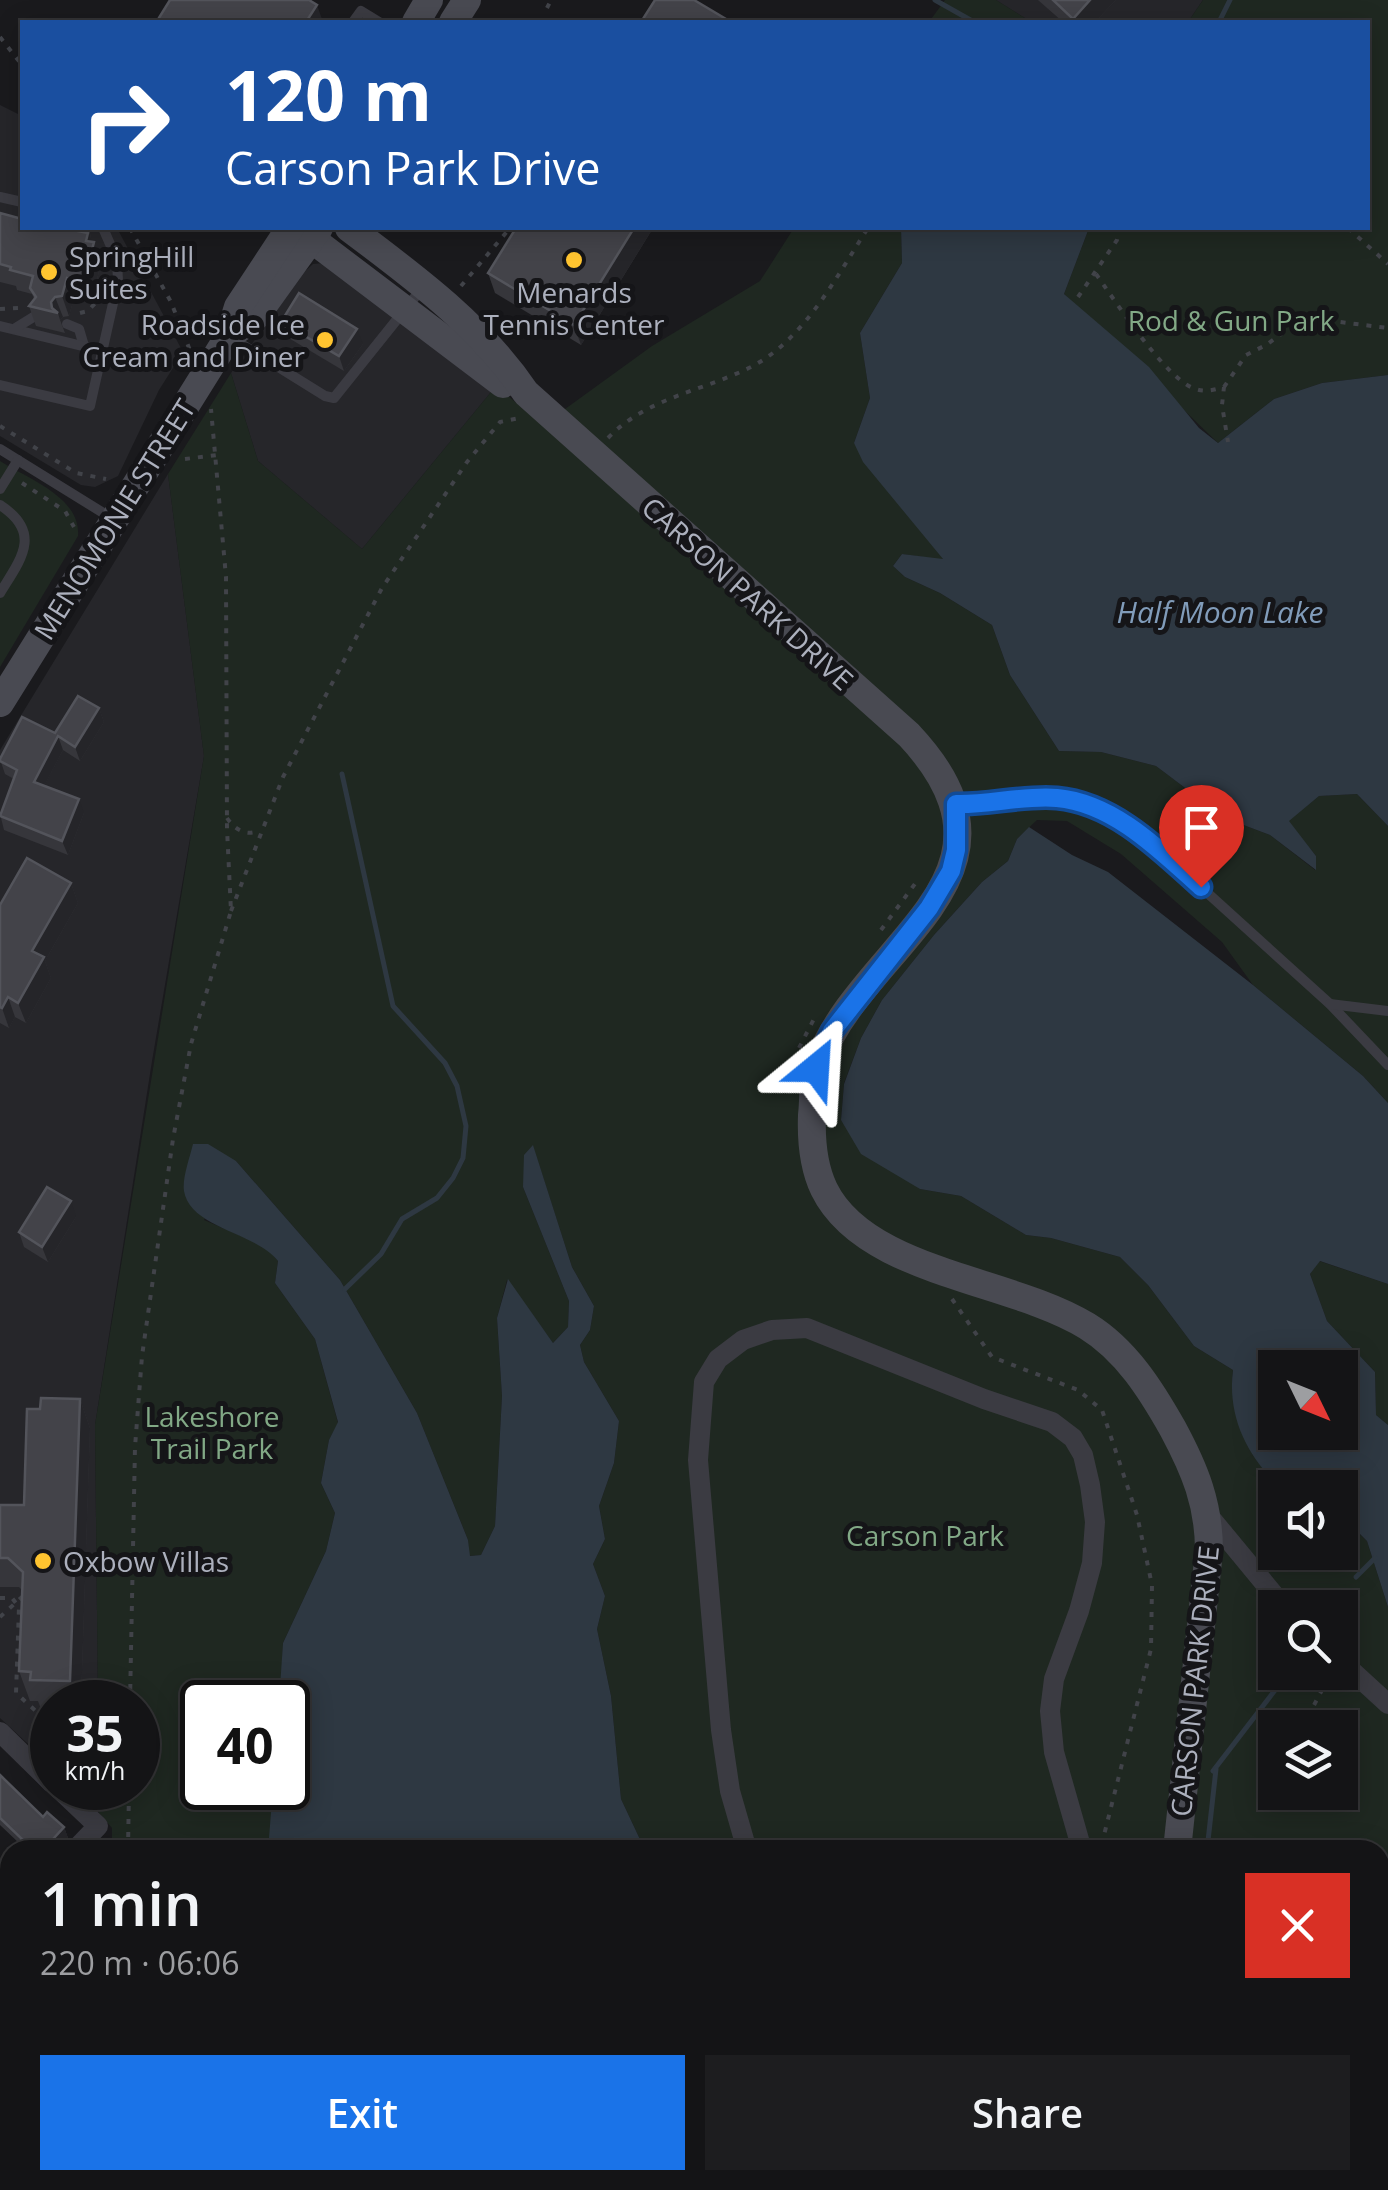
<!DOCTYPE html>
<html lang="en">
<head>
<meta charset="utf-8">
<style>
	body { margin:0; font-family:"Open Sans",sans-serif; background:#1d1d1f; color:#f1f3f6; height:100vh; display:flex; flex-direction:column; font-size:38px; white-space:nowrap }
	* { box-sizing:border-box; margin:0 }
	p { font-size:32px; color:#9d9ea1 }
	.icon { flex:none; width:55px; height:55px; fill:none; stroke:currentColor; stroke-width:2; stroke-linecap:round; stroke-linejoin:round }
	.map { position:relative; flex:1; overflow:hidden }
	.drawer { position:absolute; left:0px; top:1840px; width:1390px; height:350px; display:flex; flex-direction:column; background:#141416; border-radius:30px 30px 0 0; box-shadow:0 5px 25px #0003,0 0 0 2px #333335 }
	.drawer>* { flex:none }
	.hud { position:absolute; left:20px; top:20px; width:1350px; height:210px; border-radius:0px; box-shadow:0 5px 25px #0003,0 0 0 2px #333335; background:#1a4fa0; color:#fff; overflow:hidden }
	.needle { width:65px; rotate:133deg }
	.controls { position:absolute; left:1258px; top:1350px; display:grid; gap:20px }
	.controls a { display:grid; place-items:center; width:100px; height:100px; border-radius:0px; background:#141416; box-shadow:0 5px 25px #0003,0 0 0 2px #333335; font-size:50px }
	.speed { position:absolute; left:30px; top:1680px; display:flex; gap:20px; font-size:50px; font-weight:700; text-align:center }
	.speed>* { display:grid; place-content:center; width:130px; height:130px; border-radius:50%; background:#141416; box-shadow:0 5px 25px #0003,0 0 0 2px #333335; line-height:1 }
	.speed small { font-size:25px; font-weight:400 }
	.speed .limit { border:5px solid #111; border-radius:15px; background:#fff; color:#111 }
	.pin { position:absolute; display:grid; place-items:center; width:85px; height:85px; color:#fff; margin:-102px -42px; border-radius:50% 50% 50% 0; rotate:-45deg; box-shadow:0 0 10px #0007 }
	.pin .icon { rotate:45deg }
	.me { position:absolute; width:110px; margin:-55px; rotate:27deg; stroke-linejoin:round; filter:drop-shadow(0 0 8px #0008) }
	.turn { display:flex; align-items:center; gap:35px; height:210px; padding:0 40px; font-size:45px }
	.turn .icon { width:130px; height:130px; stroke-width:2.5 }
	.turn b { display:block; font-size:70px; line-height:85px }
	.round { display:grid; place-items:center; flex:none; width:105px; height:105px; border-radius:0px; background:#1d1d1f }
	.overview { display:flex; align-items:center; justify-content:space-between; height:170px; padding:0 40px }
	h1 { font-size:60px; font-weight:600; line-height:75px }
	.action { display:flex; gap:20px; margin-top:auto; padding:20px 40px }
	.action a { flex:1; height:115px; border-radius:0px; background:#1a73e8; color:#fff; font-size:40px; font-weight:600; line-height:115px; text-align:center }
	.action a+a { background:#1d1d1f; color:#f1f3f6 }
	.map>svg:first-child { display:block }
</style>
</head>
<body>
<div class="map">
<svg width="1388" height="2190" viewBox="0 0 1388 2190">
	<rect width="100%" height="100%" fill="#1a1a1d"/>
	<!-- built -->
	<g fill="#26262a">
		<polygon points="996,0 1203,0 1188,22 1031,22"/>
		<polygon points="0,105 22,116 22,228 117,228 183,352 159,390 118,476 95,487 81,485 0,436"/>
		<polygon points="324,263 496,386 362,549 258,461 231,373 303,273 313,264"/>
		<polygon points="168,474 204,756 152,1061 95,1425 98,1702 52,1702 52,1766 0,1718 0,750"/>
	</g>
	<!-- green -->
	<g fill="#1f2821" fill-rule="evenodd">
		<polygon points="945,0 996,0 1031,22 929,22"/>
		<polygon points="1203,0 1388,0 1388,375 1322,383 1274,399 1218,443 1064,294 1089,228 1368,228 1368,22 1188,22"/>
		<path d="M794,228H901L902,263L860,333L870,398L854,443L944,560L902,554L893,566L905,577L940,593L992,625L1010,675L1059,751L1101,752L1156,766L1225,818L1270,835L1315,870L1316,856L1288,821L1319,796L1357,794L1388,826V1103L1363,1076L1253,985L1222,942L1121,854L1067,821L1037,820L1017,839L1008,861L982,882L934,935L882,1000L861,1038L844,1083L841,1120L920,1189L961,1196L1026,1235L1051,1238L1120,1257L1148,1285L1194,1346L1233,1370C1228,1402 1256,1465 1280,1487L1275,1488V1552H1340V1531L1355,1530L1367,1541L1388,1607V2190H779L776,2180H1380V1850H645L621,1799L611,1696L597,1629L605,1596L593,1564L605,1539L599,1506L614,1463L619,1421L584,1362L580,1345L590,1330L594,1306L572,1267L533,1146L523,1187L569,1301L568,1327L553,1343L507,1280L497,1318L502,1396L495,1526L481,1555L469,1556L468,1540L417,1413L340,1280L236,1161L204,1220L267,1247L278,1261L275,1283L315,1339L338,1423L329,1440L321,1483L335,1513L326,1551L283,1643L281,1702H202V1788H279L277,1850H112V1828L99,1813V1788H138V1702H98L95,1425L204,756L168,474L231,373L258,461L362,549L496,386L543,425L652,346L760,281ZM1275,1608H1340V1672H1275ZM1275,1728H1340V1792H1275Z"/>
		<path d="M0,461C28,479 81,497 78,536L0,667Z"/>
		<polygon points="1319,1261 1388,1284 1388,1425 1376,1415 1375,1372 1327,1321 1310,1274"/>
		<polygon points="73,2180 279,2180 279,2190 65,2190"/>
	</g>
	<!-- water -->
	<g fill="#2e3842" fill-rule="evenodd">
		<polygon points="901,228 1089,228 1064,294 1149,367 1199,428 1218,443 1274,399 1322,383 1388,375 1388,826 1357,794 1319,796 1289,821 1316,856 1316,870 1270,835 1225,818 1156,766 1101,752 1059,751 1010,675 992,625 940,593 905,577 893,566 902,554 943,559 863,462 854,443 870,398 860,333 902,263"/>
		<path d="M1029,827L1072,855L1108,872L1253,985L1363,1076L1388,1103V1284L1320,1261L1310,1274L1327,1321L1375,1372L1376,1415L1388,1425V1607L1367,1541L1356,1530L1340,1531V1488L1280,1487C1247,1456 1227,1416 1233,1370L1194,1346L1148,1285L1120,1257L1051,1238L1026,1235L961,1196L920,1189L861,1154L841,1120L844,1084L861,1038L882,1000L934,935L982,882L1008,861L1017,839ZM1275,1368H1340V1432H1275Z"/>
		<path d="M193,1144H208L236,1161L340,1280L417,1413L468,1540L470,1556L481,1555L495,1526L502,1396L497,1318L508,1279L553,1343L568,1327L569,1301L523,1187L524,1155L533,1145L572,1267L594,1306L590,1330L580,1345L584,1362L619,1421L614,1463L599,1506L605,1539L593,1564L605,1596L597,1629L611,1696L621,1799L645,1850H268L273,1788H288V1702H279L283,1643L326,1551L335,1513L321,1483L329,1440L338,1422L315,1339L275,1283L278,1261C255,1232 190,1228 184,1191C182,1178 190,1157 193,1144Z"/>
		<polygon points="278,2180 776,2180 779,2190 279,2190"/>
	</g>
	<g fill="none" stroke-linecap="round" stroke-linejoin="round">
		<!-- stream -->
		<g stroke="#2e3842" stroke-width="5">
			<polyline points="935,0 974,22"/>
			<polyline points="1219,22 1230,0"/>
			<polyline points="342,774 393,1006 445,1063 457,1086 466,1126 463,1158 453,1178 437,1198 402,1219 381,1254 345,1289"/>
			<polyline points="1356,1577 1375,1558"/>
			<polyline points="1213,1771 1289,1672"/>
			<polyline points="1207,1850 1216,1769"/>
		</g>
		<!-- path -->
		<g stroke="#414349" stroke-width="4" stroke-dasharray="5 8" stroke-linecap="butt">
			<polyline points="547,8 551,0"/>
			<polyline points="0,37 22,65"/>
			<polyline points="130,228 171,302 191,353"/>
			<polyline points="1348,228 1388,264"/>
			<path d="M1096,274C1116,302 1164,376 1193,388C1204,393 1213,390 1224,387L1222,405L1228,442"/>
			<polyline points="461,286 510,228"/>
			<polyline points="1078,297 1117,240 1119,228"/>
			<polyline points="0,309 20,308"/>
			<polyline points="80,313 88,311 99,299"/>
			<polyline points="1224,387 1246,355 1266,345 1295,324 1324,320 1388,328"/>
			<polyline points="0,426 76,473 106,479"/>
			<path d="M608,438C646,398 703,391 751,367C805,339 836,277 868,228"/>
			<polyline points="185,459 217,455"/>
			<polyline points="22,483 65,511 74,527"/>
			<path d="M227,818C235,830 247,837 260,830"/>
			<polyline points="231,911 283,777 382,588 467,462 500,422 519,418"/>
			<polyline points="881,930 917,881"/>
			<polyline points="799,1048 815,1017"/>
			<polyline points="952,1299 992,1357 1078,1390 1102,1410 1137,1515 1152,1585 1151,1649 1101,1847"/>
			<polyline points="0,1598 12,1598 19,1607 16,1693 38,1713 49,1713 49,1724 52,1727"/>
			<polyline points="0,1617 22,1597"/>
			<polyline points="130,1702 135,1447 142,1356 173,1139 191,1044 231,911 227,829 226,577 211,409"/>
			<polyline points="1302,1728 1323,1688"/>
			<polyline points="128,1850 129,1788"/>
			<polyline points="253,2180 255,2190"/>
			<polyline points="83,2190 92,2180"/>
			<polyline points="1029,2190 1029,2180"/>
		</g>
		<!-- lane -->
		<g stroke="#3b3b42" stroke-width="10">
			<polyline points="353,22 361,11 379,22"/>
			<polyline points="0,197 22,202"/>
			<polyline points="67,324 79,329 84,346"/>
			<polyline points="0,326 103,351"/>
			<polyline points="14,329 35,316"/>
			<polyline points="230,337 325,396 334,398 423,287"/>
			<polyline points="0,385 90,406 118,281 117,260 103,228"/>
			<polyline points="0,449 113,519"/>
			<polyline points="0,489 18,460"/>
			<path d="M0,505C43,533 21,559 0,593"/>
			<path d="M956,805C989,805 1024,795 1058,798C1091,801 1122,823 1149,840L1330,1004L1388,1065"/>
			<polyline points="1330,1004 1388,1011"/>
			<polyline points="1327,1679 1330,1672"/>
		</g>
		<!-- street -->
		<g stroke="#3b3b42" stroke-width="20">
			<polyline points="1209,1516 1285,1608"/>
			<polyline points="1340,1660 1388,1704"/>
			<polyline points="0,1732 52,1783"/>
			<polyline points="58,1788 98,1826 75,1850"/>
			<polyline points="747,1850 730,1791 721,1730 698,1460 704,1382 718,1359 743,1340 772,1330 807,1328 984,1399 1052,1422 1073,1438 1083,1455 1090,1485 1095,1522 1092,1563 1079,1611 1054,1679 1050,1711 1054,1752 1082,1850"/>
			<polyline points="0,1929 10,1919"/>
			<polyline points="889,2180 890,2190"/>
			<polyline points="1356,2180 1376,2190"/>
		</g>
		<!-- secondary -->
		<g stroke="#494a52" stroke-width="28">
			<polyline points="416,22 429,0"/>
			<polyline points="453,22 467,0"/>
			<polyline points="297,228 503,384"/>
			<path d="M349,228C413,276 480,325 526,393L909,735C1042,877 864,941 818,1063C812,1078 814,1099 812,1115C811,1141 813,1166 824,1189C865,1273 1011,1279 1087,1326C1126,1350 1151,1390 1173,1429C1195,1470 1209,1504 1209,1551L1177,1850"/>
			<polyline points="229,336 255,317 319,228"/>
			<polyline points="0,703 229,336 238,307 290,228"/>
			<polyline points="1099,2190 1104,2180"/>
		</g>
	</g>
	<!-- wall -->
	<g fill="#36363b">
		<polygon points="1038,0 1116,0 1095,22 1063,22"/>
		<polygon points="0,213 90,233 91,242 101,262 92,302 74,298 69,316 63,317 60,320 65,333 36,326 29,306 34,299 32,294 17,290 16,286 0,282"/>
		<polygon points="516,228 653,228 581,345 495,293 488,273"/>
		<polygon points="281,322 363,344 344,371 287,337"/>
		<polygon points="99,708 104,722 80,761 63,750 44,786 84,813 68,855 4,830 0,814 14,779 5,774 0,759 55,733"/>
		<polygon points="71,883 78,903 45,961 51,978 26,1023 15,1017 9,1028 0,1023 0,905"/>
		<polygon points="76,1217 48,1262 24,1247 19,1232"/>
		<polygon points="80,1399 90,1428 81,1702 52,1702 52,1710 41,1709 38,1701 30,1701 19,1671 22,1590 19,1587 0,1587 0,1505 24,1505 40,1409"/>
		<polygon points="0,1775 43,1817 64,1827 68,1838 56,1850 12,1850 19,1843 0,1825"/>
	</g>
	<!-- shaded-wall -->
	<g fill="#252529">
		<polygon points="1090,0 1116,0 1095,22 1074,22 1073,19"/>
		<polygon points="317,5 323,22 306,22"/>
		<polygon points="79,228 88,228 93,246 94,242 101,262 92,302 84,282"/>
		<polygon points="634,228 653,228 581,345 574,325"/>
		<polygon points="67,278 74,298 69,316 62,296"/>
		<polygon points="55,297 63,317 60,320 58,313 53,312 51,302"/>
		<polygon points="357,329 363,344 344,371 339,356"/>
		<polygon points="99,708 104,722 80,761 75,747"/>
		<polygon points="58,736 63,750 39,796 34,782"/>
		<polygon points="79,799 84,813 68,855 62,841"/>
		<polygon points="71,883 78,903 45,961 51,978 26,1023 18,1003 32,951"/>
		<polygon points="8,997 15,1017 9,1028 2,1008"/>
		<polygon points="71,1201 76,1217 48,1262 42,1247"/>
		<polygon points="80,1399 90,1428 81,1702 78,1702 70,1681"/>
		<polygon points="64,1827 68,1838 56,1850 43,1850"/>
		<polygon points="2,1896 6,1906 0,1912 0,1898"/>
		<polygon points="10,2022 10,2044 3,2052 0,2042 0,2034"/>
	</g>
	<!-- building -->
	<g fill="#434349" stroke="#53545b" stroke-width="2.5">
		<polygon points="170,0 309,0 317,5 306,22 159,22 157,21"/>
		<polygon points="655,0 694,0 731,22 641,22"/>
		<polygon points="1053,0 1090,0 1073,19"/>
		<polygon points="0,213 22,219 22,228 79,228 78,231 88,233 86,241 94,242 84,282 67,278 62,296 55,297 51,302 52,308 58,313 29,306 36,297 30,288 33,276 10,270 11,267 0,264"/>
		<polygon points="516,228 634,228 574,325 488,273"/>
		<polygon points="299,293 357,329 339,356 281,322"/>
		<polygon points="78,696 99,708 75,747 58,736 34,782 79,799 62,841 0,816 17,770 0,761 0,759 22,717 55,733"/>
		<polygon points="27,858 71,883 32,951 44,957 18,1003 8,997 2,1008 0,1007 0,905"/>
		<polygon points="47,1187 71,1201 42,1247 19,1232"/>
		<polygon points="41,1398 80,1399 70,1681 30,1680 31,1672 19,1671 23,1572 8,1558 0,1558 0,1505 24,1505 27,1409 40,1409"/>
		<polygon points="0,1775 43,1817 47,1812 64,1827 43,1850 12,1850 22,1839 0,1818"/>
		<polygon points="0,1966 10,1975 10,2022 0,2034"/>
	</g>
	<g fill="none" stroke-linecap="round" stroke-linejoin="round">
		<defs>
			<path id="route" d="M816,1068L832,1031L929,908L951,871L956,850V804C989,805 1024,795 1057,798C1114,803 1161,851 1201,887"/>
		</defs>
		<!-- route casing -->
		<use href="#route" stroke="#114b97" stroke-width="25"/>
		<!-- route -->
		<use href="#route" stroke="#1a73e8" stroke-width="18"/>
	</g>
	<!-- markers -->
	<g fill="#ffc430" stroke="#151518" stroke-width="4">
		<circle cx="574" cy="260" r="10"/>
		<circle cx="49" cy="272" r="10"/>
		<circle cx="325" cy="340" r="10"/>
		<circle cx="43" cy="1561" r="10"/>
	</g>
	<g text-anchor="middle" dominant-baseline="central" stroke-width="10" stroke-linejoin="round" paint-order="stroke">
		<!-- poi labels -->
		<g font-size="28" fill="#acb0bd" stroke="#151518" text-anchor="start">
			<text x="69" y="256">SpringHill<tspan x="69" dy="32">Suites</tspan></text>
			<text x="574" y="292" text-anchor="middle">Menards<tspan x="574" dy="32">Tennis Center</tspan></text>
			<text x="305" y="324" text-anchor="end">Roadside Ice<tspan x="305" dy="32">Cream and Diner</tspan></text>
			<text x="63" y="1561">Oxbow Villas</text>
		</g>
		<!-- park labels -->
		<g font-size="28" fill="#82a986" stroke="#151518">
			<text x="1231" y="320">Rod &amp; Gun Park</text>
			<text x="212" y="1416">Lakeshore<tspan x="212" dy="32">Trail Park</tspan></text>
			<text x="925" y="1535">Carson Park</text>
		</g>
		<!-- street labels -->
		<g font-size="28" fill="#acb0bd" stroke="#151518">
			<text transform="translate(114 519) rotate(-58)">MENOMONIE STREET</text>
			<text transform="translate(748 593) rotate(42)">CARSON PARK DRIVE</text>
			<text transform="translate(1194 1681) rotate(-84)">CARSON PARK DRIVE</text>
		</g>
		<!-- water labels -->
		<g font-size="30" font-style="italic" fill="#819cba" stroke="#151518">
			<text x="1220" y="611">Half Moon Lake</text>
		</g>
	</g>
</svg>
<div class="controls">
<a><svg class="needle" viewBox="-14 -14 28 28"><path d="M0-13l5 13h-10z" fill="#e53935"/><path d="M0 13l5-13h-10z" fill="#9d9ea1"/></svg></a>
<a><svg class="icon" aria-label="sound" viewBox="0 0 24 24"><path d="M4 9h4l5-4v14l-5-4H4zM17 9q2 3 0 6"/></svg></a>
<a><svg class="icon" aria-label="search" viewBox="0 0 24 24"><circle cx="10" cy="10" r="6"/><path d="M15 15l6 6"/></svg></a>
<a><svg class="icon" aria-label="layers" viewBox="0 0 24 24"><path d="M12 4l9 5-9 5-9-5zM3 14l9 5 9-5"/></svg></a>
</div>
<div class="speed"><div>35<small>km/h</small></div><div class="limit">40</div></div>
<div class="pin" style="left:1201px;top:887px;background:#d93025"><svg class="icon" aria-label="arrive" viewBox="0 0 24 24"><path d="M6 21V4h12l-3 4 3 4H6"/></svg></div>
<svg class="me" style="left:816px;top:1068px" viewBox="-20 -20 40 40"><path d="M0-17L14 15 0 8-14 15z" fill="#1a73e8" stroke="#fff" stroke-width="4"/></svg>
<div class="hud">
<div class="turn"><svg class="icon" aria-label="right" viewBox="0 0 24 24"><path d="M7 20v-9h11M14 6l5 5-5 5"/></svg><div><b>120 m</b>Carson Park Drive</div></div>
</div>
<section class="drawer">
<div class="overview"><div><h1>1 min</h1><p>220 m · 06:06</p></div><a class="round" style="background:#d93025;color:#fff"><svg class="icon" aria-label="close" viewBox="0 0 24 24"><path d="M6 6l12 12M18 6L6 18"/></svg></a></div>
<div class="action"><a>Exit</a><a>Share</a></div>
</section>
</div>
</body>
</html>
